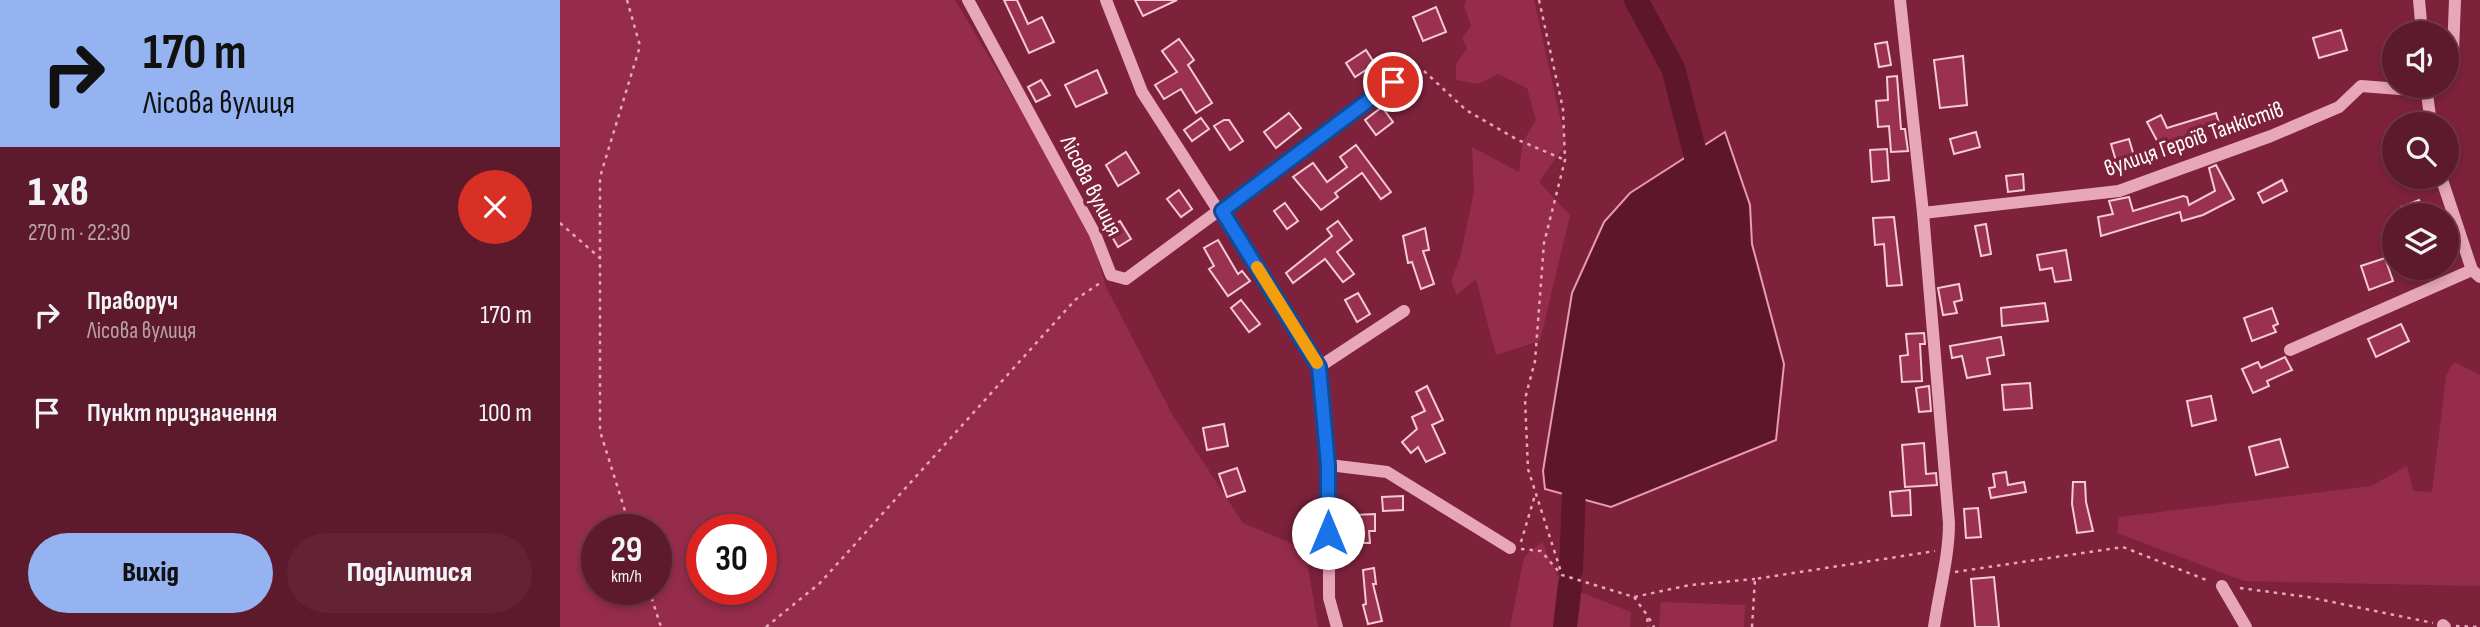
<!DOCTYPE html>
<html lang="uk">
<head>
<meta charset="utf-8">
<style>
	body { margin:0; font-family:"Sofia Sans Condensed",sans-serif; background:#642335; color:#f1f3f6; height:100vh; display:flex; flex-direction:column; font-size:26px; white-space:nowrap }
	* { box-sizing:border-box; margin:0 }
	p { font-size:23px; color:#b9a1aa }
	.icon { flex:none; width:38px; height:38px; fill:none; stroke:currentColor; stroke-width:2; stroke-linecap:round; stroke-linejoin:round }
	.map { position:relative; flex:1; overflow:hidden }
	.details { display:flex; flex-direction:column; background:#5e1a2d; width:560px }
	.details>* { flex:none }
	.hud { background:#95b2f1; color:#111; overflow:hidden }
	.controls { position:absolute; left:1822px; top:21px; display:grid; gap:14px }
	.controls a { display:grid; place-items:center; width:77px; height:77px; border-radius:50%; background:#5e1a2d; box-shadow:0 4px 10px #0003,0 0 0 2px #733849; font-size:35px }
	.speed { position:absolute; left:21px; top:514px; display:flex; gap:14px; font-size:35px; font-weight:700; text-align:center }
	.speed>* { display:grid; place-content:center; width:91px; height:91px; border-radius:50%; background:#5e1a2d; box-shadow:0 4px 10px #0003,0 0 0 2px #733849; line-height:1 }
	.speed small { font-size:18px; font-weight:400 }
	.speed .limit { border:10px solid #d22; background:#fff; color:#111 }
	.pin { position:absolute; display:grid; place-items:center; width:60px; height:60px; color:#fff; margin:-30px; border:4px solid #fff; border-radius:50%; box-shadow:0 2px 7px #0007 }
	.me { position:absolute; width:77px; margin:-38px; rotate:0deg; stroke-linejoin:round; filter:drop-shadow(0 0 5px #0008) }
	.turn { display:flex; align-items:center; gap:24px; height:147px; padding:0 28px; font-size:32px }
	.turn .icon { width:91px; height:91px; stroke-width:2.5 }
	.turn b { display:block; font-size:49px; line-height:60px }
	.round { display:grid; place-items:center; flex:none; width:74px; height:74px; border-radius:37px; background:#642335 }
	.summary { display:flex; align-items:center; justify-content:space-between; height:119px; padding:0 28px }
	h1 { font-size:42px; font-weight:800; line-height:52px }
	.cta { display:flex; gap:14px; margin-top:auto; padding:14px 28px }
	.cta a { flex:1; height:80px; border-radius:42px; background:#95b2f1; color:#111; font-size:28px; font-weight:800; line-height:80px; text-align:center }
	.cta a+a { background:#642335; color:#f1f3f6 }
	ul { padding:0; list-style:none }
	li { display:flex; align-items:center; gap:21px; height:98px; padding:0 28px }
	li div { flex:1 }
	li b { display:block; font-size:26px }
	li em { font-style:normal }
	main { display:flex; flex:1; min-height:0 }
	.map>svg:first-child { display:block }
</style>
</head>
<body>
<main>
<section class="details">
<div class="hud">
<div class="turn"><svg class="icon" aria-label="right" viewBox="0 0 24 24"><path d="M7 20v-9h11M14 6l5 5-5 5"/></svg><div><b>170 m</b>Лісова вулиця</div></div>
</div>
<div class="summary"><div><h1>1 хв</h1><p>270 m · 22:30</p></div><a class="round" style="background:#d93025;color:#fff"><svg class="icon" aria-label="close" viewBox="0 0 24 24"><path d="M6 6l12 12M18 6L6 18"/></svg></a></div>
<ul>
<li><svg class="icon" aria-label="right" viewBox="0 0 24 24"><path d="M7 20v-9h11M14 6l5 5-5 5"/></svg><div><b>Праворуч</b><p>Лісова вулиця</p></div><em>170 m</em></li>
<li><svg class="icon" aria-label="arrive" viewBox="0 0 24 24"><path d="M6 21V4h12l-3 4 3 4H6"/></svg><div><b>Пункт призначення</b></div><em>100 m</em></li>
</ul>
<div class="cta"><a>Вихід</a><a>Поділитися</a></div>
</section>
<div class="map">
<svg width="1920" height="627" viewBox="0 0 1920 627">
	<rect width="100%" height="100%" fill="#7e223c"/>
	<!-- green -->
	<g fill="#962c4b" fill-rule="evenodd">
		<path d="M0,0H395L527,220L546,287L613,416L683,523L745,549L758,627H0ZM37,530H96V590H37ZM142,530H201V590H142Z"/>
		<polygon points="906,0 974,0 1006,144 979,182 1010,215 980,341 936,355 916,279 897,295 891,281 900,258 914,192 912,147 959,172 963,142 976,120 967,88 938,74 918,84 896,80 896,64 907,48 902,38 911,26 904,6"/>
		<polygon points="1894,362 1920,375 1920,586 1684,581 1557,533 1559,517 1811,486 1847,466 1853,491 1872,492 1886,376"/>
		<polygon points="982,542 1002,585 1071,612 1070,627 950,627 964,557"/>
		<polygon points="1101,602 1185,605 1184,627 1099,627"/>
	</g>
	<!-- water -->
	<polygon fill="#5e172a" stroke="#e89ab2" stroke-width="2" points="1165,132 1190,205 1192,244 1224,364 1216,440 1051,507 985,489 983,471 1012,293 1044,222 1070,193"/>
	<g fill="none" stroke-linecap="round" stroke-linejoin="round">
		<!-- river -->
		<g stroke="#5e172a" stroke-width="24">
			<polyline points="1076,0 1113,68 1141,176 1139,182"/>
			<polyline points="1011,570 1014,488 1032,473"/>
			<polyline points="1005,627 1010,584"/>
		</g>
	</g>
	<!-- building -->
	<g fill="#9b3150" stroke="#f5cad7" stroke-width="2">
		<polygon points="444,0 457,0 468,24 482,17 494,42 469,53"/>
		<polygon points="575,0 617,0 583,16"/>
		<polygon points="876,7 886,32 863,41 853,17"/>
		<polygon points="1781,30 1787,50 1759,58 1753,38"/>
		<polygon points="619,39 634,60 628,65 652,103 636,113 621,89 604,99 595,85 617,72 602,51"/>
		<polygon points="1327,42 1331,65 1319,67 1315,44"/>
		<polygon points="806,50 815,64 795,77 786,63"/>
		<polygon points="1403,56 1407,105 1380,108 1374,60"/>
		<polygon points="537,70 547,93 516,107 505,85"/>
		<polygon points="1337,76 1341,129 1345,129 1348,151 1331,152 1329,126 1318,127 1316,101 1328,100 1327,77"/>
		<polygon points="481,80 490,95 476,102 468,87"/>
		<polygon points="822,107 833,122 816,135 805,120"/>
		<polygon points="729,113 741,128 716,148 704,132"/>
		<polygon points="1656,113 1659,123 1639,129 1634,132 1635,135 1603,152 1587,122 1601,115 1607,128"/>
		<polygon points="641,118 649,129 632,141 624,130"/>
		<polygon points="664,120 669,120 683,141 670,150 654,126"/>
		<polygon points="1416,132 1420,147 1394,154 1390,139"/>
		<polygon points="1569,139 1576,163 1558,168 1551,144"/>
		<polygon points="796,145 831,192 821,199 802,173 775,193 778,197 761,210 733,177 753,163 767,182 787,167 780,157"/>
		<polygon points="1327,149 1329,180 1312,182 1310,150"/>
		<polygon points="566,152 579,173 558,186 546,165"/>
		<polygon points="1656,165 1674,199 1643,215 1622,221 1620,212 1541,236 1538,217 1553,214 1549,201 1569,197 1573,211 1623,196 1627,197 1629,205 1655,191 1649,168"/>
		<polygon points="1463,174 1464,190 1448,192 1446,176"/>
		<polygon points="1722,180 1727,191 1703,203 1698,193"/>
		<polygon points="619,190 632,209 621,217 607,199"/>
		<polygon points="1859,200 1865,215 1844,215 1841,207"/>
		<polygon points="725,203 738,221 727,229 714,211"/>
		<polygon points="1334,217 1342,285 1327,286 1324,244 1315,245 1313,218"/>
		<polygon points="560,221 571,239 558,247 547,228"/>
		<polygon points="778,221 792,240 777,252 794,274 783,282 765,259 733,283 726,273 772,236 767,229"/>
		<polygon points="1426,224 1431,254 1421,256 1415,226"/>
		<polygon points="865,228 869,250 863,251 874,284 861,289 852,262 848,263 843,236"/>
		<polygon points="658,240 678,274 682,271 690,281 668,296 649,269 654,266 644,248"/>
		<polygon points="1506,250 1511,280 1495,282 1492,268 1480,270 1477,255"/>
		<polygon points="1825,258 1833,281 1809,290 1801,266"/>
		<polygon points="1399,284 1402,300 1394,302 1397,313 1383,315 1378,288"/>
		<polygon points="798,293 810,314 797,322 785,300"/>
		<polygon points="681,300 700,324 689,332 671,308"/>
		<polygon points="1485,303 1488,321 1442,326 1441,308"/>
		<polygon points="1712,308 1718,324 1713,326 1716,332 1692,341 1684,318"/>
		<polygon points="1841,324 1849,341 1816,357 1808,339"/>
		<polygon points="1364,333 1365,344 1360,344 1362,381 1342,382 1340,356 1348,355 1346,334"/>
		<polygon points="1441,337 1444,355 1427,358 1430,374 1407,378 1402,356 1392,358 1390,346"/>
		<polygon points="1725,357 1732,370 1707,381 1709,386 1693,393 1682,369 1698,362 1701,368"/>
		<polygon points="1470,383 1472,408 1444,410 1442,385"/>
		<polygon points="867,386 883,420 872,425 885,453 866,462 858,447 851,453 842,442 857,429 852,417 865,411 856,392"/>
		<polygon points="1369,386 1371,411 1359,412 1356,388"/>
		<polygon points="1651,396 1656,420 1632,426 1627,401"/>
		<polygon points="664,424 668,446 647,450 643,428"/>
		<polygon points="1720,439 1728,467 1696,475 1689,447"/>
		<polygon points="1364,443 1366,474 1376,473 1377,485 1345,487 1342,445"/>
		<polygon points="677,468 685,491 667,497 659,474"/>
		<polygon points="1446,472 1448,485 1464,482 1466,492 1431,498 1429,488 1435,487 1433,474"/>
		<polygon points="1513,482 1525,482 1526,502 1533,531 1517,533 1512,504"/>
		<polygon points="1350,490 1351,515 1332,516 1330,492"/>
		<polygon points="843,496 843,510 823,511 822,497"/>
		<polygon points="1418,508 1421,537 1406,538 1404,509"/>
		<polygon points="815,514 815,531 809,531 810,543 795,543 794,515"/>
		<polygon points="814,568 816,584 813,584 822,621 808,624 803,605 806,604 803,570"/>
		<polygon points="1434,577 1439,627 1415,627 1411,579"/>
	</g>
	<g fill="none" stroke-linecap="round" stroke-linejoin="round">
		<!-- path -->
		<g stroke="#e7a6b9" stroke-width="2.5" stroke-dasharray="3.5 5" stroke-linecap="butt">
			<polyline points="67,0 80,46 40,177 40,431 71,530"/>
			<polyline points="979,0 1003,109 1005,160 984,243 975,361 965,399 968,469 1002,575 1074,597 1130,585 1195,579"/>
			<polyline points="864,71 906,110 956,139 1005,160"/>
			<polyline points="0,223 40,258"/>
			<polyline points="961,542 975,495"/>
			<polyline points="961,549 981,551 1000,573"/>
			<polyline points="1395,572 1563,547 1649,581"/>
			<polyline points="1680,588 1748,597 1873,623"/>
			<polyline points="89,590 101,627"/>
			<polyline points="1074,597 1087,615 1088,627"/>
			<polyline points="1089,618 1094,627"/>
			<polyline points="1896,626 1920,627"/>
			<polyline points="206,627 260,583 515,300 540,283"/>
			<polyline points="1192,627 1195,579 1375,551"/>
		</g>
		<!-- minor -->
		<g stroke="#e7a6b9" stroke-width="12">
			<polyline points="408,0 535,234 551,275 566,279 852,68"/>
			<polyline points="546,0 582,92 759,367 769,465 769,598 777,627"/>
			<path d="M1340,0L1363,213L1389,523C1389,557 1379,592 1374,627"/>
			<polyline points="1859,0 1862,33"/>
			<polyline points="1886,61 1893,52 1895,0"/>
			<polyline points="1866,86 1871,124"/>
			<polyline points="1881,177 1912,270 1920,277"/>
			<polyline points="1363,213 1559,191 1711,136 1779,107 1801,86 1866,91 1869,86"/>
			<polyline points="1730,350 1912,270"/>
			<polyline points="759,367 844,311"/>
			<polyline points="769,465 827,472 950,548"/>
			<polyline points="1662,586 1686,627"/>
			<polyline points="1883,625 1885,627"/>
		</g>
	</g>
	<g fill="none" stroke-linecap="round" stroke-linejoin="round">
		<defs>
			<polyline id="route" points="768,533 768,465 759,367 662,211 833,82"/>
		</defs>
		<!-- route casing -->
		<use href="#route" stroke="#114b97" stroke-width="18"/>
		<!-- route -->
		<use href="#route" stroke="#1a73e8" stroke-width="12"/>
		<!-- slow -->
		<polyline stroke="#f59e0b" stroke-width="12" points="697,267 757,363"/>
	</g>
	<g text-anchor="middle" dominant-baseline="central" stroke-width="7" stroke-linejoin="round" paint-order="stroke">
		<!-- street labels -->
		<g font-size="23" fill="#fff" stroke="#7e223c">
			<text transform="translate(1634 139) rotate(-19)">вулиця Героїв Танкістів</text>
			<text transform="translate(531 186) rotate(63)">Лісова вулиця</text>
		</g>
	</g>
</svg>
<div class="controls">
<a><svg class="icon" aria-label="sound" viewBox="0 0 24 24"><path d="M4 9h4l5-4v14l-5-4H4zM17 9q2 3 0 6"/></svg></a>
<a><svg class="icon" aria-label="search" viewBox="0 0 24 24"><circle cx="10" cy="10" r="6"/><path d="M15 15l6 6"/></svg></a>
<a><svg class="icon" aria-label="layers" viewBox="0 0 24 24"><path d="M12 4l9 5-9 5-9-5zM3 14l9 5 9-5"/></svg></a>
</div>
<div class="speed"><div>29<small>km/h</small></div><div class="limit">30</div></div>
<div class="pin" style="left:833px;top:82px;background:#d93025"><svg class="icon" aria-label="arrive" viewBox="0 0 24 24"><path d="M6 21V4h12l-3 4 3 4H6"/></svg></div>
<svg class="me" style="left:768px;top:533px" viewBox="-20 -20 40 40"><circle r="19" fill="#fff"/><path d="M0-13L10 11 0 6-10 11z" fill="#1a73e8"/></svg>
</div>
</main>
</body>
</html>
